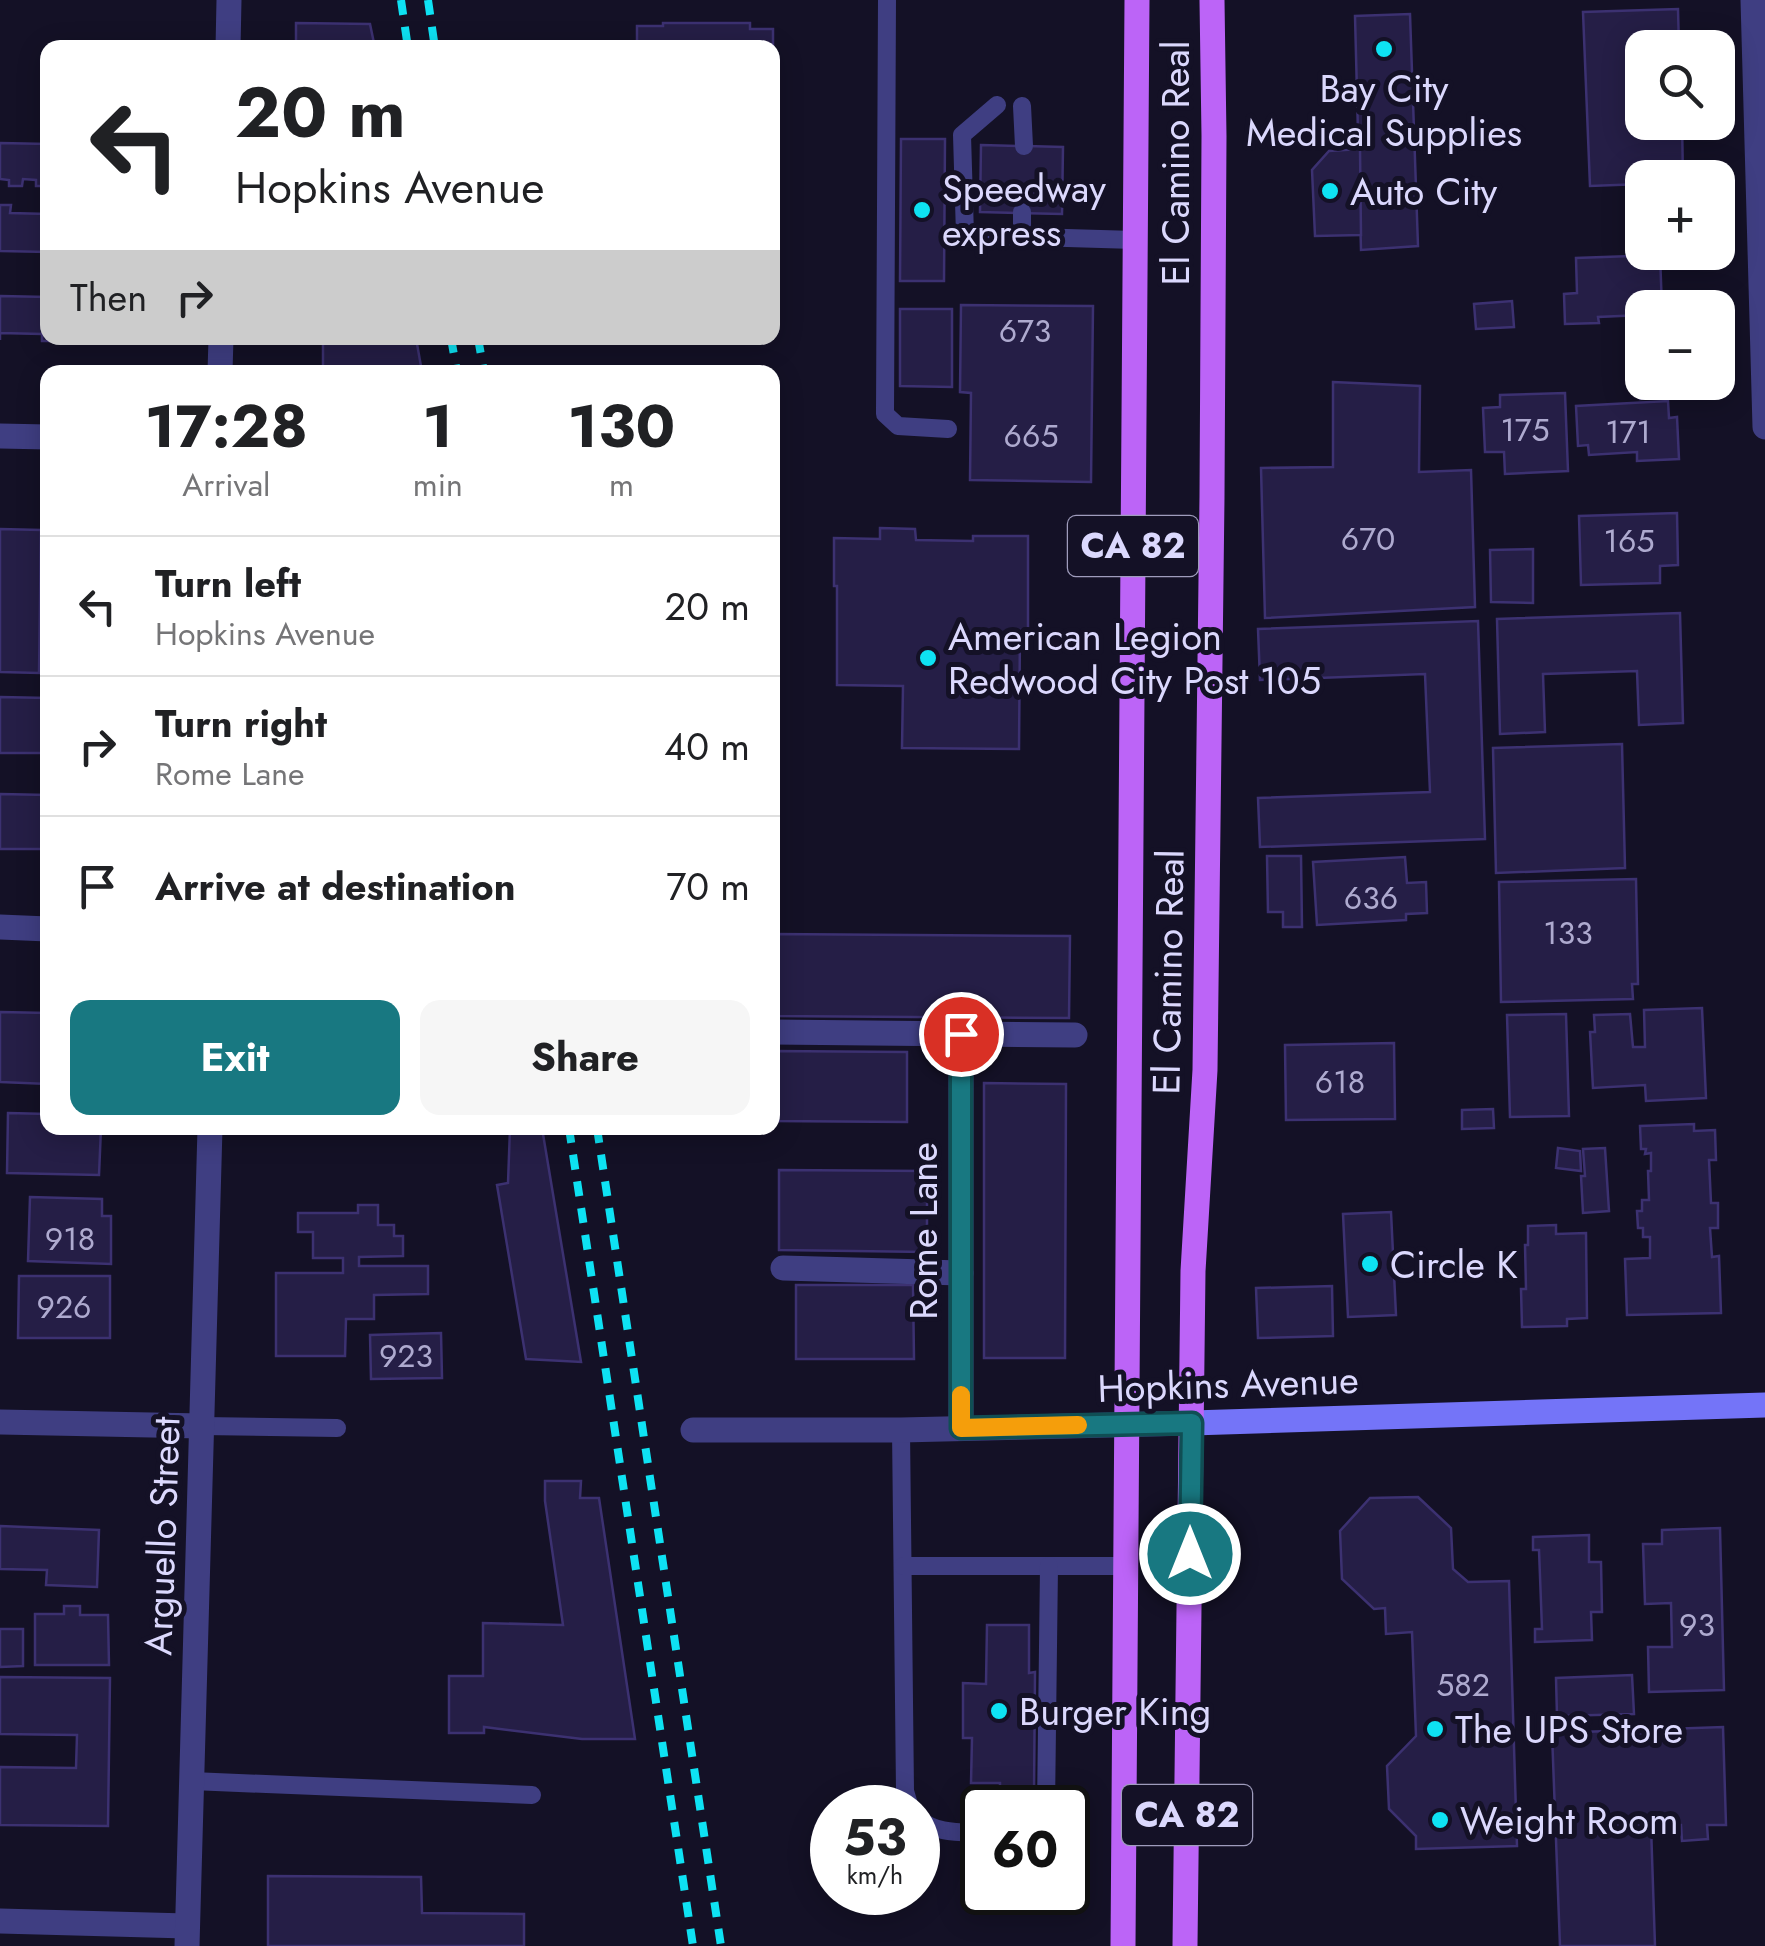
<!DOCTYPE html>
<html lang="en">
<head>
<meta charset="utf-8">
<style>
	body { margin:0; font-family:Jost,sans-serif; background:#f6f6f6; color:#202124; height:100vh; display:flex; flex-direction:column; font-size:38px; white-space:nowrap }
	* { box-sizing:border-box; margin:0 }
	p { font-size:32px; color:#757577 }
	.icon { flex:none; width:55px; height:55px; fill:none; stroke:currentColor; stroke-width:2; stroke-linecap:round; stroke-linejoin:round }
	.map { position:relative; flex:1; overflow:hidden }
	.side { position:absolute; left:40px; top:365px; width:740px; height:770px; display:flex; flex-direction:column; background:#fff; border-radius:20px; box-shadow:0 5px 25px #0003 }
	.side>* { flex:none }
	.banner { position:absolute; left:40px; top:40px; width:740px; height:305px; border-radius:20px; box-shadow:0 5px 25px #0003; background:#fff; color:#202124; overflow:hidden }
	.controls { position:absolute; left:1625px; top:30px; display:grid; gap:20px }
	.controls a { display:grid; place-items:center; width:110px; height:110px; border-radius:20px; background:#fff; box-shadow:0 5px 25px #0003; font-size:50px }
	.speed { position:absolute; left:810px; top:1785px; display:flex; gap:20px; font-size:50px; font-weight:700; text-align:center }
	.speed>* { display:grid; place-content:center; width:130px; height:130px; border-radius:50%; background:#fff; box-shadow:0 5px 25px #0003; line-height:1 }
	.speed small { font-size:25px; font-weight:400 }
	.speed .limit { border:5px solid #111; border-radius:15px; background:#fff; color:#111 }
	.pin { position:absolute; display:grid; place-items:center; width:85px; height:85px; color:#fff; margin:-42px; border:5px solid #fff; border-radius:50%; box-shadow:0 2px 10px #0007 }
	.me { position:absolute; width:110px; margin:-55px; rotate:0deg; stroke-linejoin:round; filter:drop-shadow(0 0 8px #0008) }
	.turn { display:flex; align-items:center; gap:35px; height:210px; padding:0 30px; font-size:45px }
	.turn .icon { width:130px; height:130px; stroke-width:2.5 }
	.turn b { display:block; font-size:70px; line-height:85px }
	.then { display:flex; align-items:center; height:95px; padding:0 30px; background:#0003; gap:20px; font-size:38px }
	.eta { display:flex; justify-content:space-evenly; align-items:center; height:170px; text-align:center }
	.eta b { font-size:60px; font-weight:700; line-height:70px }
	.button { display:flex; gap:20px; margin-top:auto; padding:20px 30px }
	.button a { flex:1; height:115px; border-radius:20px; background:#187881; color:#fff; font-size:40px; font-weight:700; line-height:115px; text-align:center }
	.button a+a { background:#f6f6f6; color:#202124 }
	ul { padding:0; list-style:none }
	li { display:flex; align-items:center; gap:30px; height:140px; padding:0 30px; border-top:2px solid #e0e0e0 }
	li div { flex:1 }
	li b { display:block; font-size:38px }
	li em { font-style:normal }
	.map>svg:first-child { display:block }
</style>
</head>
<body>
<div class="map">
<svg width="1765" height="1946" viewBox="0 0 1765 1946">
	<rect width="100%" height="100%" fill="#141126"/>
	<!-- building -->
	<g fill="#251e46" stroke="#3c3171" stroke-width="2.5">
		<polygon points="1678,9 1679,48 1642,48 1642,122 1682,122 1683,178 1642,178 1642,184 1590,186 1583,12"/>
		<polygon points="1410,14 1418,246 1361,250 1355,16"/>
		<polygon points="296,23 370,24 375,48 296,48"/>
		<polygon points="663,23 750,23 750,29 773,29 773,110 772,48 637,48 637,26 663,26"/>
		<polygon points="901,139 945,139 944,281 900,281"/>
		<polygon points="0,143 48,144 48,186 36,186 36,180 23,179 22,186 9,186 9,180 0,179"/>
		<polygon points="981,145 1063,147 1062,214 980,212"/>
		<polygon points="1360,149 1361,235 1315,236 1312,170 1329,151"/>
		<polygon points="0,205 11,205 10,213 48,214 48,252 0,251"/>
		<polygon points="1660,255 1662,308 1642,308 1642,315 1598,317 1599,323 1565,324 1564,294 1577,293 1576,258"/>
		<polygon points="0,296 48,297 48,338 57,338 57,341 42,341 42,334 0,333 0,340"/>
		<polygon points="1512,301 1514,327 1476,329 1474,304"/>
		<polygon points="961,305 1093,306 1091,482 970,480 971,393 960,392"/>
		<polygon points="900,309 952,309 952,387 900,386"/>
		<polygon points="323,338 416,338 422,372 323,372"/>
		<polygon points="1639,369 1642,369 1642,382 1659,382 1659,398 1640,399"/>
		<polygon points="1333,382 1420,386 1419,472 1471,470 1475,607 1265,618 1261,468 1333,467"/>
		<polygon points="1565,393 1568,471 1505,474 1504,452 1485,452 1483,408 1500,407 1500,395"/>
		<polygon points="1668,401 1669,418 1677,417 1679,459 1637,461 1637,452 1589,455 1588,445 1578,446 1576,406"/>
		<polygon points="1677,513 1678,565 1660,566 1660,583 1581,585 1579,516"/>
		<polygon points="880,528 915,529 916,540 973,541 973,536 1028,536 1028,630 1020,630 1019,749 902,748 903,686 837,685 837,586 834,586 834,538 880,539"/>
		<polygon points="0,529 41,530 39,673 0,672"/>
		<polygon points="1533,549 1533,603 1491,602 1490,550"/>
		<polygon points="1680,613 1683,723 1639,725 1637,671 1543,674 1545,732 1500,734 1497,619"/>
		<polygon points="1478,621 1485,839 1260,847 1258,798 1430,792 1425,674 1260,680 1258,629"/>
		<polygon points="0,697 48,698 48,753 0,753"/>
		<polygon points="1622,744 1625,868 1496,873 1493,748"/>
		<polygon points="0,794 48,795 48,849 0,849"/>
		<polygon points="1267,856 1301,856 1302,927 1283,927 1283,912 1268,912"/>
		<polygon points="1405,857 1407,883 1426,882 1427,913 1406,914 1406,920 1317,925 1313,862"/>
		<polygon points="1636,879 1638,984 1632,984 1633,999 1501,1002 1499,882"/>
		<polygon points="772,934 1070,936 1069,1018 772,1016"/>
		<polygon points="1702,1008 1706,1098 1646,1101 1645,1085 1593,1088 1590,1032 1595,1032 1594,1015 1630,1014 1633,1047 1645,1047 1644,1010"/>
		<polygon points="0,1012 48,1013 48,1084 0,1082"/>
		<polygon points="1566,1014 1569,1116 1510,1117 1507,1015"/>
		<polygon points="1394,1043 1395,1119 1286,1120 1285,1045"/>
		<polygon points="772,1051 907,1052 907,1122 772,1121"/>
		<polygon points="984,1083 1066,1084 1065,1358 984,1358"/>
		<polygon points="1493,1109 1494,1128 1462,1129 1462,1110"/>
		<polygon points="8,1113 48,1114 48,1128 101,1128 99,1175 7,1173"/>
		<polygon points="1694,1124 1694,1131 1715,1130 1716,1160 1709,1160 1711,1203 1718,1203 1718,1228 1710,1228 1712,1257 1719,1256 1721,1313 1627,1315 1625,1259 1650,1258 1650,1237 1643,1237 1643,1228 1638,1228 1637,1211 1642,1211 1642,1200 1649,1200 1648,1171 1651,1171 1651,1153 1645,1154 1646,1149 1641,1149 1640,1126"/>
		<polygon points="510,1128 542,1128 581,1362 526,1359 497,1185 508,1183"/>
		<polygon points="1558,1148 1580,1151 1581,1171 1556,1168"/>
		<polygon points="1605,1148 1609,1211 1583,1213 1581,1176 1585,1176 1583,1149"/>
		<polygon points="779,1170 927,1171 927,1252 779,1250"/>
		<polygon points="30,1197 102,1199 102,1216 111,1216 111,1264 28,1261"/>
		<polygon points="358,1205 378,1205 378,1225 394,1225 394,1236 403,1236 403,1256 359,1257 359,1266 428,1266 428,1294 374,1295 374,1319 346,1319 345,1356 276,1356 276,1273 343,1273 343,1258 313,1258 313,1232 298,1232 298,1213 358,1213"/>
		<polygon points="1391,1212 1396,1315 1348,1317 1343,1214"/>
		<polygon points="1556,1225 1556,1234 1586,1233 1587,1318 1567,1319 1567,1326 1522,1327 1521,1289 1526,1289 1525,1245 1528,1245 1528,1226"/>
		<polygon points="19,1276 110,1276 110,1338 18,1338"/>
		<polygon points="796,1285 913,1285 914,1359 796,1359"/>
		<polygon points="1332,1286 1333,1336 1258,1338 1256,1288"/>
		<polygon points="441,1333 442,1378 371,1379 370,1335"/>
		<polygon points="545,1481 581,1481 580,1498 599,1498 635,1739 582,1739 484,1727 484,1733 449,1733 449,1676 483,1676 483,1623 563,1625 545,1501"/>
		<polygon points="1418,1497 1451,1528 1453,1569 1468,1582 1509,1581 1517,1846 1416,1849 1416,1836 1389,1809 1387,1766 1416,1736 1412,1632 1386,1634 1385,1608 1374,1609 1342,1579 1340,1531 1370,1498"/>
		<polygon points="0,1526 99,1530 97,1587 46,1585 47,1570 0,1569"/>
		<polygon points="1720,1528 1724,1690 1649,1692 1648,1647 1672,1647 1671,1603 1645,1604 1643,1544 1662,1544 1662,1530"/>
		<polygon points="1589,1535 1589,1562 1601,1562 1602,1612 1591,1612 1592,1640 1535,1642 1535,1629 1542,1629 1539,1550 1533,1550 1533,1537"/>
		<polygon points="64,1606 80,1606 80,1615 108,1615 109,1665 35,1665 35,1614 64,1614"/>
		<polygon points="987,1625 1029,1625 1029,1673 1035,1672 1034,1795 1000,1794 1000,1783 971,1783 972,1738 963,1738 963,1683 986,1684"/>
		<polygon points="0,1629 23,1629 23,1666 0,1667"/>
		<polygon points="1632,1675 1634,1714 1557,1716 1556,1678"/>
		<polygon points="0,1677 110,1678 108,1826 0,1825 0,1767 76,1768 77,1735 0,1734"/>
		<polygon points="1723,1727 1726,1825 1707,1825 1708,1839 1682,1841 1681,1825 1651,1826 1655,1946 1560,1946 1552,1733"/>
		<polygon points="268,1876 421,1877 422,1913 524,1914 524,1946 268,1946"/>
	</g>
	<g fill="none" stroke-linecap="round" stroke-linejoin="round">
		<!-- lane -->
		<g stroke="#3f3e82" stroke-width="18">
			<polyline points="887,0 885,414 898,426 948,429"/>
			<polyline points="997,105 962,135 965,235 1135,240"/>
			<polyline points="1022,106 1024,146"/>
			<polyline points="1022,236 1022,212"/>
			<polyline points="202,1426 337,1428"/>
			<polyline points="901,1430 905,1791 910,1808"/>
			<polyline points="903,1566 1125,1566"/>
			<polyline points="192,1781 532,1795"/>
			<polyline points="1046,1808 1049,1566"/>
			<path d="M918,1818C935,1834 960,1832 982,1833"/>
		</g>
		<!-- street -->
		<g stroke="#3f3e82" stroke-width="25">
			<polyline points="1753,0 1765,427"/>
			<polyline points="228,48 229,0"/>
			<polyline points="220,372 221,338"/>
			<polyline points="0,436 48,437"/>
			<polyline points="0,927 48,929"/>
			<polyline points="772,1032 1075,1035"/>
			<polyline points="961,1034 961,1428"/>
			<polyline points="783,1268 961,1273"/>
			<polyline points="0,1422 202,1426"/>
			<polyline points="693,1430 901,1430 1192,1423"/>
			<polyline points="0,1921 187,1926"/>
			<polyline points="187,1946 210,1128"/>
		</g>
		<!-- secondary -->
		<polyline stroke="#7474f8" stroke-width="25" points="1192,1423 1765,1405"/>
		<!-- primary -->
		<g stroke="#bc64f7" stroke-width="25">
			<polyline points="1123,1946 1137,0"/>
			<polyline points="1185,1946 1193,1271 1205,1070 1212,497 1214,136 1212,0"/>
		</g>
		<!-- rail -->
		<g stroke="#0ee2f3" stroke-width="8" stroke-dasharray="15 12" stroke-linecap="butt">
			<polyline points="401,0 408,48"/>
			<polyline points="428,0 435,48"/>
			<polyline points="451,338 457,372"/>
			<polyline points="478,338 484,372"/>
			<polyline points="569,1128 693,1946"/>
			<polyline points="597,1128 721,1946"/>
		</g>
	</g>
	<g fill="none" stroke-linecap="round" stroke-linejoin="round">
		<defs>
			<polyline id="route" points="961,1034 961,1428 1192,1423 1190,1554"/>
		</defs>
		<!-- route casing -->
		<use href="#route" stroke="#104e54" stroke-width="25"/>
		<!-- route -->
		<use href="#route" stroke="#187881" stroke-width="18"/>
		<!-- slow -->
		<polyline stroke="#f59e0b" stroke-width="18" points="961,1395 961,1428 1078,1425"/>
	</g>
	<!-- markers -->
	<g fill="#0ee2f3" stroke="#141126" stroke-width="4">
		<circle cx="1384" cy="49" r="10"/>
		<circle cx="1330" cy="191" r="10"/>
		<circle cx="922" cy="210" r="10"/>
		<circle cx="928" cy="658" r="10"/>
		<circle cx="1370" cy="1264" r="10"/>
		<circle cx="999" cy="1711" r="10"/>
		<circle cx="1435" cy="1729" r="10"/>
		<circle cx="1440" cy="1820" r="10"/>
	</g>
	<g text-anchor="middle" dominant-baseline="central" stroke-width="10" stroke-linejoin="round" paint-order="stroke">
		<!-- number labels -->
		<g font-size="32" fill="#aeaacf">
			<text x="1025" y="331">673</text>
			<text x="1525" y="430">175</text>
			<text x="1628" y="432">171</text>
			<text x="1031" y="436">665</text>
			<text x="1368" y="539">670</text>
			<text x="1629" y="541">165</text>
			<text x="1371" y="898">636</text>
			<text x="1568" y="933">133</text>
			<text x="1340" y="1082">618</text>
			<text x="70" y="1239">918</text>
			<text x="64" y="1307">926</text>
			<text x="406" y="1356">923</text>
			<text x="1697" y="1625">93</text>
			<text x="1463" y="1685">582</text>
		</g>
		<!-- shield labels -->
		<g fill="#141126" stroke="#9f9cbc" stroke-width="2.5">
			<rect x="1068" y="516" width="130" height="60" rx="8"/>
			<rect x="1122" y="1785" width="130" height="60" rx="8"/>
		</g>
		<g font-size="35" font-weight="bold" fill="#dbd8fd">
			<text x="1133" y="546">CA 82</text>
			<text x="1187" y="1815">CA 82</text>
		</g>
		<!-- poi labels -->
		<g font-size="38" fill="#dbd8fd" stroke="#141126" text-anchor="start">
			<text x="1384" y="88" text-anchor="middle">Bay City<tspan x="1384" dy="44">Medical Supplies</tspan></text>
			<text x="942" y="188">Speedway<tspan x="942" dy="44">express</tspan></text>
			<text x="1350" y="191">Auto City</text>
			<text x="948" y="636">American Legion<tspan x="948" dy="44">Redwood City Post 105</tspan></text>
			<text x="1390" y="1264">Circle K</text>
			<text x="1019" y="1711">Burger King</text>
			<text x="1455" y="1729">The UPS Store</text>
			<text x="1460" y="1820">Weight Room</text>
		</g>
		<!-- street labels -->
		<g font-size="38" fill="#dbd8fd" stroke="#141126">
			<text transform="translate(1175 163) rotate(-90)">El Camino Real</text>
			<text transform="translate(1168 972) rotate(-89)">El Camino Real</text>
			<text transform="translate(923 1231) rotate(-90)">Rome Lane</text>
			<text transform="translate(1228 1384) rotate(-2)">Hopkins Avenue</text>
			<text transform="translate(162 1536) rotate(-88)">Arguello Street</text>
		</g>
	</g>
</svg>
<div class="controls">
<a><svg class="icon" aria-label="search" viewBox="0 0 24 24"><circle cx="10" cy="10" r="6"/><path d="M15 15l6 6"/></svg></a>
<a>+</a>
<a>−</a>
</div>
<div class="speed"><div>53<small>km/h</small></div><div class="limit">60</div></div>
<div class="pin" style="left:961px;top:1034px;background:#d93025"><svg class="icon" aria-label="arrive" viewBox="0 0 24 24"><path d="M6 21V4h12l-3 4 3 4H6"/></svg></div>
<svg class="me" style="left:1190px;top:1554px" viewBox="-20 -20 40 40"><circle r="17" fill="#187881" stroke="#fff" stroke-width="3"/><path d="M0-11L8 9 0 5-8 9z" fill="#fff"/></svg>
<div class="banner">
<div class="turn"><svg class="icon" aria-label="left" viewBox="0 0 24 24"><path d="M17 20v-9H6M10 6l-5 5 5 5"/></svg><div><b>20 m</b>Hopkins Avenue</div></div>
<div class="then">Then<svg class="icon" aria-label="right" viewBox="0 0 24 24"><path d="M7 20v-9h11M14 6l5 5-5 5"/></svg></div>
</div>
<section class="side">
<div class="eta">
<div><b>17:28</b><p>Arrival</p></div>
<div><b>1</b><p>min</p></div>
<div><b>130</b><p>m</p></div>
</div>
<ul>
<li><svg class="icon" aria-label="left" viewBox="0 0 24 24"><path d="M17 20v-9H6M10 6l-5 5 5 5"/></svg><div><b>Turn left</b><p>Hopkins Avenue</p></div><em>20 m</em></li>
<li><svg class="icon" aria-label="right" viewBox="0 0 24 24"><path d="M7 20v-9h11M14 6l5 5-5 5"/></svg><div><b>Turn right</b><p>Rome Lane</p></div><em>40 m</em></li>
<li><svg class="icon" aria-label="arrive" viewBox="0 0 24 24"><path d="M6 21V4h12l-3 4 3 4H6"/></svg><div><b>Arrive at destination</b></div><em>70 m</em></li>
</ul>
<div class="button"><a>Exit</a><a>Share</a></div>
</section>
</div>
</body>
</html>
